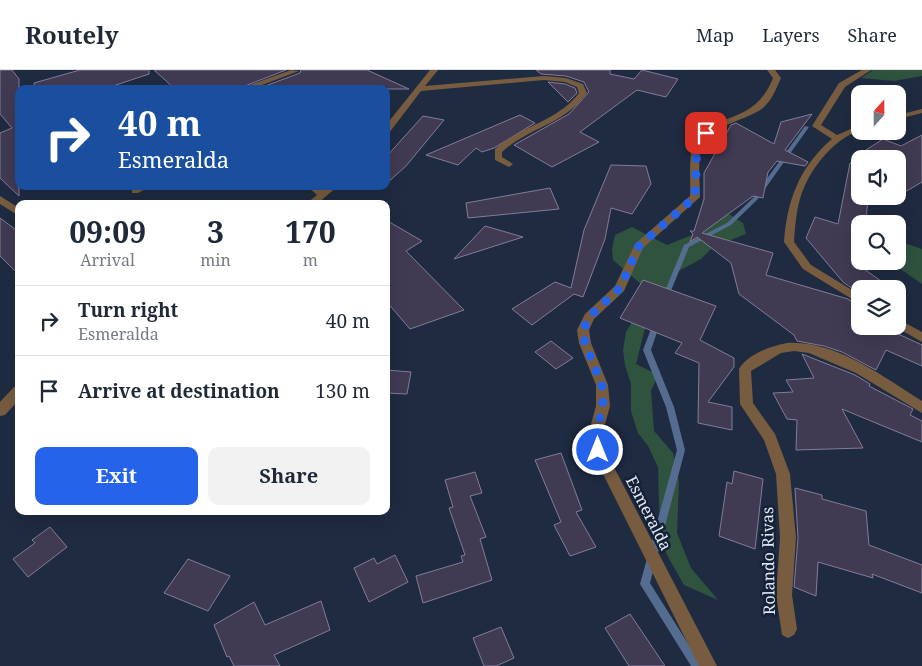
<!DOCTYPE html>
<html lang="en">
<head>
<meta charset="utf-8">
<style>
	body { margin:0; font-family:"Noto Serif",serif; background:#f2f2f3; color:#1f2937; height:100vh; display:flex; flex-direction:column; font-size:19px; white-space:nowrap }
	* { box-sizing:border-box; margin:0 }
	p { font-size:16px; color:#747a83 }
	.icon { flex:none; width:28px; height:28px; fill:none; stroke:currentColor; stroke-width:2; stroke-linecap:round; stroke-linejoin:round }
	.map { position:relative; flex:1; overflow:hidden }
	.sheet { position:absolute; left:15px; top:130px; width:375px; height:315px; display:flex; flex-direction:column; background:#fff; border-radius:10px; box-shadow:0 5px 20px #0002 }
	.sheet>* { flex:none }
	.banner { position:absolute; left:15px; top:15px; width:375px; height:105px; border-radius:10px; box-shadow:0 5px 20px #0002; background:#1a4fa0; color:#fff; overflow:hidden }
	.needle { width:32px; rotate:21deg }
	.fabs { position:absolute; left:851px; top:15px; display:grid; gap:10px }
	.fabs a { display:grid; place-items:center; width:55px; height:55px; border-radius:10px; background:#fff; box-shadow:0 5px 20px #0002; font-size:25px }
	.pin { position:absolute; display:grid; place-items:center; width:42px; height:42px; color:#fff; margin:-21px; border-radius:10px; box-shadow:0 2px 8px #0006 }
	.me { position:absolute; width:55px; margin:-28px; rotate:0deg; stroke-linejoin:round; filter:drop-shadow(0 0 4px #0008) }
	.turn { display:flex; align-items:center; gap:18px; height:105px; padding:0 20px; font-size:22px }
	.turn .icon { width:65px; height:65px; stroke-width:2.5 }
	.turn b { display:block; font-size:35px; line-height:42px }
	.eta { display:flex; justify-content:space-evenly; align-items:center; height:85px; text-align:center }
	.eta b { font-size:30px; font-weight:700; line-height:35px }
	.primary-button { display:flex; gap:10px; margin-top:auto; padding:10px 20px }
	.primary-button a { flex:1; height:58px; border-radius:10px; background:#2563eb; color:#fff; font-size:20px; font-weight:700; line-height:58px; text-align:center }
	.primary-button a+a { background:#f2f2f3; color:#1f2937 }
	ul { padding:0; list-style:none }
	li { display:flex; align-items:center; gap:15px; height:70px; padding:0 20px; border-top:1px solid #e0e1e3 }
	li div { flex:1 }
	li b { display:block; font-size:19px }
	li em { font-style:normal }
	header { display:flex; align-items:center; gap:30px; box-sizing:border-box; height:70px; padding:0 25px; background:#fff; border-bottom:1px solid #e0e1e3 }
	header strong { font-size:24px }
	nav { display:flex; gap:28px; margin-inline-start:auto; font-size:18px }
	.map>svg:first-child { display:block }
</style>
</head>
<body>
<header>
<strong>Routely</strong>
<nav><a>Map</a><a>Layers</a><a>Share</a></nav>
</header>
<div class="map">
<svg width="922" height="596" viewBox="0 0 922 596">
	<rect width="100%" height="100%" fill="#1f2b41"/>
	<!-- green -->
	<g fill="#2f533f">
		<polygon points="873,0 922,0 922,6 894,11 861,8"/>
		<polygon points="717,142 729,144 743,153 746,164 713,177 701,189 677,202 665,227 650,238 636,294 658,305 651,321 654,361 673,383 679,412 677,463 691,498 718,530 684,515 667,485 660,467 658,397 648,376 638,363 631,341 631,314 625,295 623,280 626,262 638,242 642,215 613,190 612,179 615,165 632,157 667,175 707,159"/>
		<polygon points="898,171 922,179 922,214 889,191 898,191"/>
	</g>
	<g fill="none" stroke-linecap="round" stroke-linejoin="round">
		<!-- stream -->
		<g fill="#546c8f" fill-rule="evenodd">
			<polygon points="805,56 809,57 757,130 731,155 689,177 668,228 667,230 663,230 662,228 684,175 727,153 753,128"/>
			<polygon points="654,251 658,251 660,253 651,280 674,337 685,380 650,513 702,596 691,596 640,514 677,380 666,337 643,280"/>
		</g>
	</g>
	<!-- building -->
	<g fill="#403a53" stroke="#837c98">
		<polygon points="0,0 12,0 19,9 19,126 0,108 0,63 12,58 0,44"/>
		<polygon points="80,0 149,0 149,4 104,19 35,19 34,13"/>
		<polygon points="154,0 286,0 237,19 175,19"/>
		<polygon points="301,0 367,0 409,19 257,19 300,3"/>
		<polygon points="536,0 610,0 610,4 634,9 642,0 678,9 666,27 637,20 580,62 599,72 552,97 514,75 569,44 589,22 584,12 566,6 541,4"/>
		<polygon points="548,12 565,14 575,18 577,23 568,32"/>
		<polygon points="812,44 785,80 808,92 805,96 777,91 768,102 763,128 753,126 702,163 773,183 766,205 848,229 860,236 860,256 881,256 922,275 922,296 886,280 876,300 842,282 824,276 797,271 794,265 739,224 731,193 697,167 690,172 693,164 690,161 694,161 704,129 704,103 731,55 736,53 774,74 781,52"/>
		<polygon points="520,45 535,53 494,78 482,82 476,78 458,95 426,85"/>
		<polygon points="423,46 444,50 406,96 386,114 386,87"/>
		<polygon points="922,65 922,112 898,126 898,89 852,89 883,69 901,76"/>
		<polygon points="850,93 860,94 860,126 868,126 866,152 860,150 860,196 892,219 853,219 843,212 806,168 815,147 838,154"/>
		<polygon points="611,95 646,96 651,114 632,144 611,138 605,169 583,227 574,224 532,255 512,239 555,212 571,218 584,160"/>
		<polygon points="550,118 559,139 468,148 466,133"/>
		<polygon points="0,148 19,162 19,205 0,186"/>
		<polygon points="386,150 422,171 406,181 464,240 410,259 386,231"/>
		<polygon points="485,156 523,167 454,189"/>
		<polygon points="643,210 716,236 700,270 734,288 734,297 708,332 732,337 732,360 698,353 699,293 675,283 682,273 620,248"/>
		<polygon points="551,271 573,288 556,299 535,282"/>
		<polygon points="802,284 855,305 870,314 869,316 913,339 910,345 922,351 922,372 842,339 863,378 796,380 797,350 787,349 773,323 793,322 786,310 814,308"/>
		<polygon points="386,300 411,302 407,324 386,323"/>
		<polygon points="561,383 582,440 576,442 596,477 570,486 554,455 561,452 535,390"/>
		<polygon points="734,401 763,409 755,479 719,466 727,412 732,414"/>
		<polygon points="475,402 482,423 470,426 486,467 480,469 492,510 423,533 416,506 463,492 461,486 465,485 449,438 453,437 445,410"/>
		<polygon points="795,418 822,425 822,429 866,441 869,475 922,495 922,523 872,504 873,508 818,492 816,526 794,517 798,468"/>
		<polygon points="50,457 67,477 28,507 13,489 35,473 32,470"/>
		<polygon points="395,485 408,512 369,532 354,498 374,488 377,494"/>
		<polygon points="188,489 230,506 208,541 164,523"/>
		<polygon points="321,531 330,560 274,585 280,596 234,596 229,586 227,587 214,555 254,532 265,555"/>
		<polygon points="630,544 665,596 629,596 605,558"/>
		<polygon points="501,557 514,588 496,596 484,596 473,568"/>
	</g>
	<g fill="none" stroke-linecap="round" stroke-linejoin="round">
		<!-- minor -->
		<g fill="#785c40" fill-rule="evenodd">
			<polygon points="291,0 299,1 251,19 239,19"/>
			<path d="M430,0H438L425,16L544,6L566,8L583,14L587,23C564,55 529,57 502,82V87L513,94L509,97L495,90V79C521,56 558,51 579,23L577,17L565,12L544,10L421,21L389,63H386V55Z"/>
			<path d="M767,0H775L781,8C776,19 772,30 763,38C747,50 711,56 703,73C697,84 700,113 700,127L643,178L624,221L594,249L589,260L591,273L608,315L610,336L604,358L605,380L717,596H699L591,380L590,358L596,336V315L579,273L577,260L585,244L615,216L635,174L690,126C691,112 688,84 694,72C712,41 754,57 773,8Z"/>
			<path d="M862,0H871L845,17L821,55L837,65L860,55V60C832,70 808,101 800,129C796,143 795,157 794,172L811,195L860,225V234L803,199L784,172C787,131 799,97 832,69L812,56L839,13Z"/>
			<polygon points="151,15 157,15 160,19 151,19"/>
			<polygon points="922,39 922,43 898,49 898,45"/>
			<polygon points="138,116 151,116 138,123 132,123 132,119"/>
			<polygon points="307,116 318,116 323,120 328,116 338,116 317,134 306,134 317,125"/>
			<polygon points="0,126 19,138 19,146 0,134"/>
			<polygon points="898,249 922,262 922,272 894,256 898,256"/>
			<path d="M787,273C836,270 883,307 922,331V343L856,303L809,283L794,281L781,283L751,301L753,333L775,364L790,404L796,468L792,525L797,559L794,565L788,568L782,565L776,525L780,468L776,404L764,370L740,334L739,299C748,284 771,276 787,273Z"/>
			<polygon points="19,316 19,330 5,345 0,346 0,332 14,317"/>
		</g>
	</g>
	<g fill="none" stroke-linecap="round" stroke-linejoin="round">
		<!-- route -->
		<polyline stroke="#2563eb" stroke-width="9" stroke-dasharray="0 16.2" points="598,380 597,358 603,336 602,315 585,273 583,260 589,247 620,218 639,176 695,127 697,74 706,63"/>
	</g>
	<g text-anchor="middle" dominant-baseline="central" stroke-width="5" stroke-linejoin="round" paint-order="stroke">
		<!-- street labels -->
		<g font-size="16" fill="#e1e9f7" stroke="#152136">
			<text transform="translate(649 443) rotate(63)">Esmeralda</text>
			<text transform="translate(768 491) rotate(-91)">Rolando Rivas</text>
		</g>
	</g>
</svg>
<div class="fabs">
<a><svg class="needle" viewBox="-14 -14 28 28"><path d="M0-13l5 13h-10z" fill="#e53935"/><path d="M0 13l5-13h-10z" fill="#747a83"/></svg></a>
<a><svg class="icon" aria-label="sound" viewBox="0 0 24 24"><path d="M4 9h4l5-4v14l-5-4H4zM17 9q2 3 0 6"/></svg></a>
<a><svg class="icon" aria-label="search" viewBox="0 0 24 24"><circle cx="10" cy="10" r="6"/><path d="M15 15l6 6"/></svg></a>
<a><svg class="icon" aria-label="layers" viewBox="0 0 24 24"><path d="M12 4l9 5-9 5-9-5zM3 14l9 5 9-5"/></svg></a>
</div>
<div class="pin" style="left:706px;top:63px;background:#d93025"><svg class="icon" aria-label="arrive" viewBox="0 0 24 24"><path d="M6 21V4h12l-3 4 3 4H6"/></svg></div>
<svg class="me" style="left:598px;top:380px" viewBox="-20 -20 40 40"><circle r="17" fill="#2563eb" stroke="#fff" stroke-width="3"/><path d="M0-11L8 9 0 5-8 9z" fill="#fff"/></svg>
<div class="banner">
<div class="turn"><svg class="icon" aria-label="right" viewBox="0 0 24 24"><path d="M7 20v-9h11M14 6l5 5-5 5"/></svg><div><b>40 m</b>Esmeralda</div></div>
</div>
<section class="sheet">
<div class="eta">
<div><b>09:09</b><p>Arrival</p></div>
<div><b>3</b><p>min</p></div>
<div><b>170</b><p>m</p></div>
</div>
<ul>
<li><svg class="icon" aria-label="right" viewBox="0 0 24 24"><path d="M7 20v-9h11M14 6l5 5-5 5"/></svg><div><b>Turn right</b><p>Esmeralda</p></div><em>40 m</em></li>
<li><svg class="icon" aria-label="arrive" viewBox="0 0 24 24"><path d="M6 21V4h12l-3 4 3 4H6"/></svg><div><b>Arrive at destination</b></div><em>130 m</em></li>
</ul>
<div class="primary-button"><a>Exit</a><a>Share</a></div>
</section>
</div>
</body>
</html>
